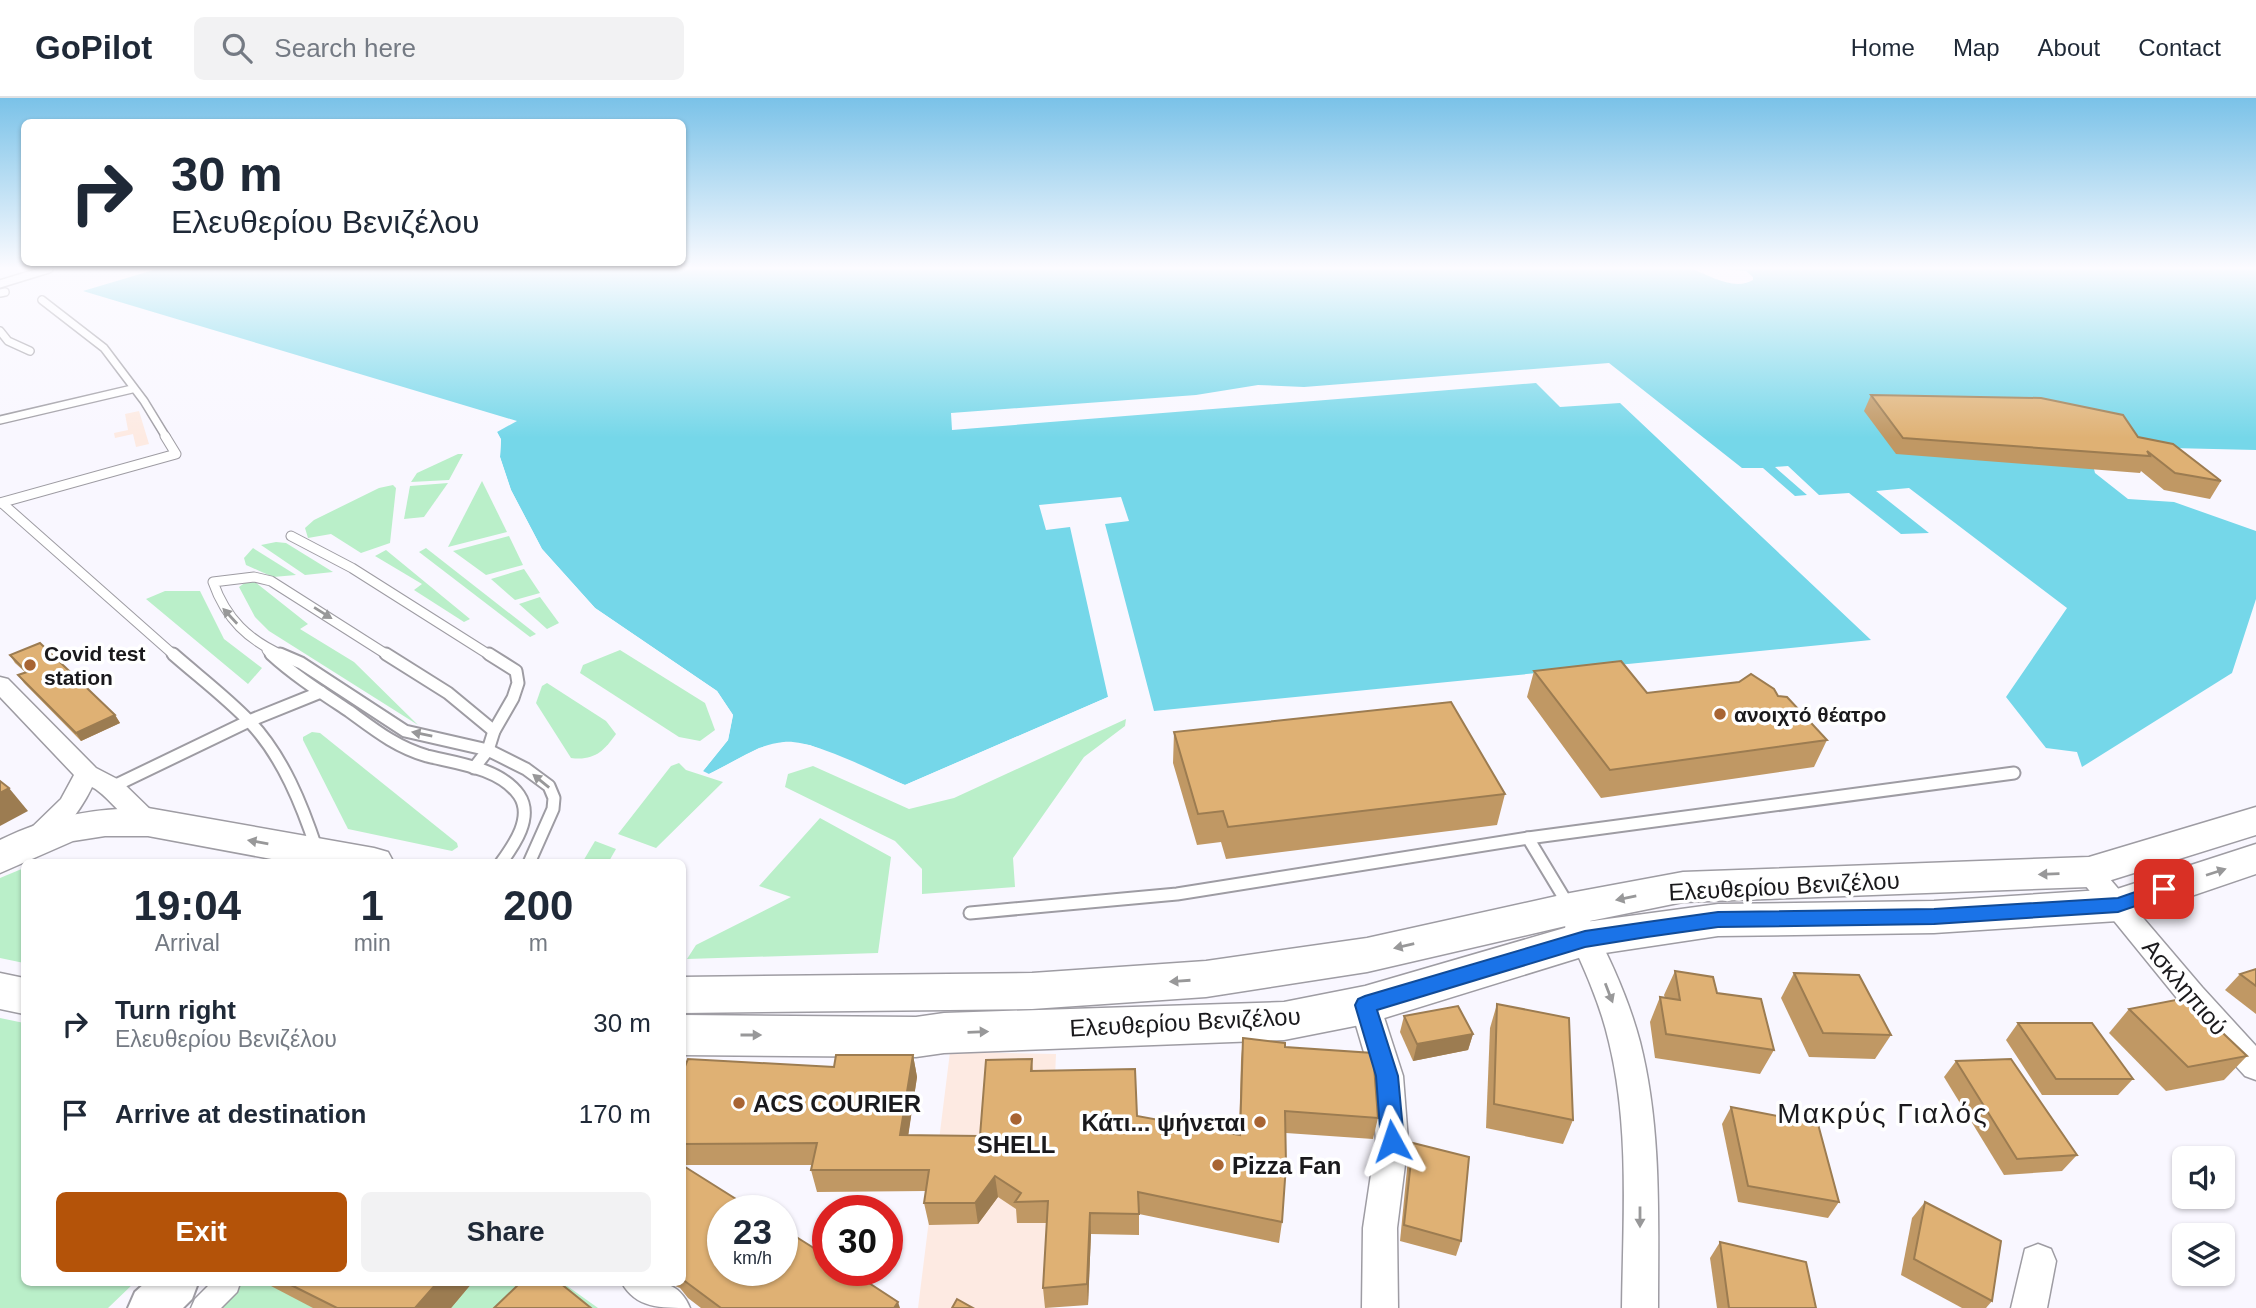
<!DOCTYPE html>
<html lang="en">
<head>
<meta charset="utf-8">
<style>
	body { margin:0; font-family:Arial,sans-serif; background:#f2f2f3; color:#1f2937; height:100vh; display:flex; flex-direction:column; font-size:26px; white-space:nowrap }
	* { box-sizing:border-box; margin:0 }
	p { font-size:23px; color:#747a83 }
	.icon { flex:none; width:38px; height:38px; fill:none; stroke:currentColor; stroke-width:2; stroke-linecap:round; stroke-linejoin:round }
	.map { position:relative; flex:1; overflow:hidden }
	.sheet { position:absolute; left:21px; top:761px; width:665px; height:427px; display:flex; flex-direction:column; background:#fff; border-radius:10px; box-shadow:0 2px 5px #0004 }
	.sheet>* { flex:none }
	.guide { position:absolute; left:21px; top:21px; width:665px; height:147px; border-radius:10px; box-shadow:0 2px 5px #0004; background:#fff; color:#1f2937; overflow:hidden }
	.buttons { position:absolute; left:2172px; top:1048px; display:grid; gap:14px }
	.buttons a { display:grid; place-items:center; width:63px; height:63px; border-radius:10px; background:#fff; box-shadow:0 2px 5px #0004; font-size:35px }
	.speed { position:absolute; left:707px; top:1097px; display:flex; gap:14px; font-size:35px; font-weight:700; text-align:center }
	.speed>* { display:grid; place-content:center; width:91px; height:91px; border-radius:50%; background:#fff; box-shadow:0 2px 5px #0004; line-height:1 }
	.speed small { font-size:18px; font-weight:400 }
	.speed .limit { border:10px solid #d22; background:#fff; color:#111 }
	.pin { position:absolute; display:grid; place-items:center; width:60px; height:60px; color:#fff; margin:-30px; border-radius:14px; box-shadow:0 4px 10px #0006 }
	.me { position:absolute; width:77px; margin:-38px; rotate:355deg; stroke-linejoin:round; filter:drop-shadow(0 0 5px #0008) }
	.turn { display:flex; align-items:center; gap:24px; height:147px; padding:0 35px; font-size:32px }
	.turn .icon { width:91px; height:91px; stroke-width:2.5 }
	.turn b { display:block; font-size:49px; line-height:60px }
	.eta { display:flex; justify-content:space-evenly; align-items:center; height:119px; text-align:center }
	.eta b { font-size:42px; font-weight:700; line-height:49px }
	.cta { display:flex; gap:14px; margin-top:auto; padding:14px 35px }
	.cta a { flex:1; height:80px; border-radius:10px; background:#b45309; color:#fff; font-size:28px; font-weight:700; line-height:80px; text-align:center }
	.cta a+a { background:#f2f2f3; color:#1f2937 }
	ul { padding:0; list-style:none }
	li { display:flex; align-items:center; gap:21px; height:91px; padding:0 35px }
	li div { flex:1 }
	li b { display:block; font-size:26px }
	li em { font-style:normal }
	header { display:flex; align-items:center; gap:42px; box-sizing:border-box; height:98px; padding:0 35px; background:#fff; border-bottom:2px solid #e0e1e3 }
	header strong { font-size:33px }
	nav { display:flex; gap:38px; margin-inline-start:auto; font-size:24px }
	.search { width:490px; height:63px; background:#f2f2f3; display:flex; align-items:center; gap:18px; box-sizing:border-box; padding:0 24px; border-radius:10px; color:#747a83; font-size:26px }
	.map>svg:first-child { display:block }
</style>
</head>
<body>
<header>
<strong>GoPilot</strong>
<div class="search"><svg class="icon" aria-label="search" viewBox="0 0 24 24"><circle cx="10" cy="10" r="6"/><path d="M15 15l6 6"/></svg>Search here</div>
<nav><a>Home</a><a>Map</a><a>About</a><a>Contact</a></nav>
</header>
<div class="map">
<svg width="2256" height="1210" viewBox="0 0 2256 1210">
	<rect width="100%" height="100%" fill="#f9f7ff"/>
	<!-- commercial -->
	<g fill="#fdeae2">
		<polygon points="139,313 149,346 136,349 133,336 115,340 114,335 128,332 125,316"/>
		<polygon points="950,954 1056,956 1045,1210 918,1210"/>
	</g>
	<!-- green -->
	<g fill="#baefc9">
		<polygon points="458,356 463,356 449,382 411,384 417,375"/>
		<polygon points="482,383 507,434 448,449"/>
		<polygon points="448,385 424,419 404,421 410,388"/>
		<polygon points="393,387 396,390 390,445 361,455 331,436 308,440 305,430 314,422 379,390"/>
		<polygon points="509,438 523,467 486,477 453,453"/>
		<polygon points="276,444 286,445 333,474 305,477 261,447"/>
		<polygon points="253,450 296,477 273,479 246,467 244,460"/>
		<polygon points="426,450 536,536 530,539 419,454"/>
		<polygon points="386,452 470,521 464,524 414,492 422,486 375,458"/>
		<polygon points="524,471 540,495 515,502 491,481"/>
		<polygon points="246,484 255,484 308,526 300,531 354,564 418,627 269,533 255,519 239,489"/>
		<polygon points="165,493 200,493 224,541 262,570 248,586 146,501"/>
		<polygon points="540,499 559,525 547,531 519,506"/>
		<polygon points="620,552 705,605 715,632 700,643 679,639 580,575 583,567"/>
		<path d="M547,585L606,623L616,636C604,653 594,663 571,660L536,605L542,588Z"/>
		<polygon points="1126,621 1125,628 1084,659 1013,760 1015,789 922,796 922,771 895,743 785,689 788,676 813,668 909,711 954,700"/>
		<polygon points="312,634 320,635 457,745 458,749 452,753 348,731 303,642 303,639"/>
		<polygon points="679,665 686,672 723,684 656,750 618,736 671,668"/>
		<polygon points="820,720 891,759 878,855 687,861 696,847 791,799 759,788"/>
		<polygon points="595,743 616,751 608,765 582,765"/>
		<polygon points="24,770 24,865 0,860 0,780"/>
		<polygon points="0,920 24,925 24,1185 134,1185 108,1210 0,1210"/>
		<polygon points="228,1185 563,1185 598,1210 204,1210"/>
	</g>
	<!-- water -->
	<path fill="#75d7e9" d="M157,171H1692C1711,178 1734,193 1753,182V179L1746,173L1723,171H2256V352L2171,350L2094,371L2095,375L2128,401L2174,404L2256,433V501L2232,575L2082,669L2077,654L2046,650L2006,599L2067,510L1909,390L1876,393L1929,435L1901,436L1849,395L1819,397L1788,368L1775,369L1807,397L1795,398L1763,370H1742L1609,265L1304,289L1258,287L1196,297L951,315L952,332L1536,285L1560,309L1620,305L1871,542L1154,613L1105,426L1129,423L1121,399L1039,407L1046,432L1070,429L1108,599L905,687C877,675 812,641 784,644C757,646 733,665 709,676L703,673L728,642L733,617L717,593L595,510L542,451L511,392L500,359L501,342L497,334L517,323L83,193Z"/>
	<!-- pier -->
	<g fill="#f9f7ff">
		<polygon points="497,334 501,341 500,359 511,392 542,451 595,510 717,593 733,617 728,642 703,673 700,671 724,640 729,617 715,596 592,512 540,453 508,393 497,360 497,342 493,336"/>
		<polygon points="1108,599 1108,603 906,691 809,651 785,647 760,653 715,677 709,676 759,650 785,644 810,647 905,687"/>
	</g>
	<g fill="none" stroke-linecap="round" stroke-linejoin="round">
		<defs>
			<g id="service-far2">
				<polyline points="0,186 49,171"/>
				<polyline points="0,195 5,194"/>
				<polyline points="42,202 104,250 144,303 166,339"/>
				<polyline points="0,233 8,243 30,253"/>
				<polyline points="0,322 132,291"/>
			</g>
			<g id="service-far1">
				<polyline points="0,405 176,356 165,338"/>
				<polyline points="2,405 175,558"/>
				<polyline points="291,438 352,470 491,558"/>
				<polyline points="267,552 273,558"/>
				<path d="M284,558C248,542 226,521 213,484L254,479L271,483L389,558"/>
			</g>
			<g id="service">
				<path d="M173,556C198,578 226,599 250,624C283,659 302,707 317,752"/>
				<path d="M271,556C295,578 322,595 349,613C375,632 396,649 427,658C456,665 500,670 519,697C534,719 514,747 501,765"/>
				<polyline points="280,556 301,565 405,633 488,652 526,671 549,688 554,700 553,711 529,765"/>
				<polyline points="386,556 448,595 494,633"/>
				<polyline points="474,670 488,652 494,633 513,600 518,585 516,573 489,556"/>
				<polyline points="112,689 249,623 321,594"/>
				<polyline points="1569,808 1528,740 2014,675"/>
				<polyline points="970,815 1177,796 1528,740"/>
			</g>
			<polygon id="pedestrian" points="211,1185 240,1185 237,1194 221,1210 191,1210 195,1201"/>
			<g id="minor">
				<path d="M0,579L8,581L96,670L121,683L157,718L161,724L157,730C132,738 113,700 92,689C82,710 53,755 27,748L23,741L27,734L61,701L74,677L0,599Z"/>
				<polygon points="2089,764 2098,767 2202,889 2256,948 2256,982 2245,978 2202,931 2080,781 2076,774 2080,767"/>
				<path d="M1579,818L1589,821C1610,860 1629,902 1640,944C1662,1031 1658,1122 1658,1210H1622C1623,1122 1630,1030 1609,944C1600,904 1582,866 1565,829L1569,821Z"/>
				<polygon points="1365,895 1375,898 1380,907 1403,978 1408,1043 1397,1130 1398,1210 1362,1210 1363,1130 1376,1043 1371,978 1350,907 1355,898"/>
				<polygon points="2038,1146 2051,1151 2056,1163 2047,1210 2011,1210 2025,1151"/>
				<path d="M622,1185C652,1184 677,1178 690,1210C660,1210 636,1210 622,1185Z"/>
			</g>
			<polygon id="tertiary" points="145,1185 198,1185 192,1201 183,1210 128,1210 135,1194"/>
			<g id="primary">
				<polygon points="2256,709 2256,737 2089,789 1683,804 1570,827 1367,874 1206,899 1032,911 682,915 682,879 1032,875 1206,863 1367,840 1570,795 1683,774 2089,759"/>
				<path d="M148,710L374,750L388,754L394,765H293L148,738H105L73,743L0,775V742C48,718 95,710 148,710Z"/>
				<polygon points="2256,746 2256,776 2118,823 1934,835 1718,838 1585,858 1365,926 1284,942 944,955 916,959 682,957 682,917 916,919 944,915 1284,904 1365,888 1585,824 1718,806 1934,803 2117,791"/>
				<polygon points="0,875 24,880 24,916 0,911"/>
			</g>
		</defs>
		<!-- service-far2 casing -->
		<use href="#service-far2" stroke="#9e9ca3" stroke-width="10"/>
		<!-- service-far1 casing -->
		<use href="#service-far1" stroke="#9e9ca3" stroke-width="11"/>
		<!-- service casing -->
		<use href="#service" stroke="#9e9ca3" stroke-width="15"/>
		<!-- pedestrian casing -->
		<use href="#pedestrian" stroke="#9e9ca3" stroke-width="3"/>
		<!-- minor casing -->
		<use href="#minor" stroke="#9e9ca3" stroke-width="3"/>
		<!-- tertiary casing -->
		<use href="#tertiary" stroke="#9e9ca3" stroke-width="4"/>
		<!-- primary casing -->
		<use href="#primary" stroke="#9e9ca3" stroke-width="3"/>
		<!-- service-far2 -->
		<use href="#service-far2" stroke="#fff" stroke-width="7"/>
		<!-- service-far1 -->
		<use href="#service-far1" stroke="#fff" stroke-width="9"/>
		<!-- service -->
		<use href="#service" stroke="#fff" stroke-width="11"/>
		<!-- pedestrian -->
		<use href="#pedestrian" fill="#fff" fill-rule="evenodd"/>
		<!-- minor -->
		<use href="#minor" fill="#fff" fill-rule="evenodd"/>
		<!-- tertiary -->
		<use href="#tertiary" fill="#fff" fill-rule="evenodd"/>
		<!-- primary -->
		<use href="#primary" fill="#fff" fill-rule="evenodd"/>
	</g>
	<!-- wall -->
	<g fill="#c09864">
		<polygon points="1871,297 2138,339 2221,383 2210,401 2164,392 2141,373 2140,375 1896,356 1864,313"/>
		<polygon points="10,557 115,617 120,625 81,643 24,585 18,577 25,574 15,565"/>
		<polygon points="1534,573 1647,595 1778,598 1827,642 1814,669 1601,700 1527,599"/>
		<polygon points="1174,634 1505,696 1497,727 1226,761 1221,744 1197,747 1173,665"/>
		<polygon points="2256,871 2256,916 2225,892 2240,876"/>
		<polygon points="1675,873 1717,895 1774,952 1760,976 1655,960 1650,924 1660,899 1665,900 1664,897"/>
		<polygon points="1794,875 1891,937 1875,961 1809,959 1781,900"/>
		<polygon points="1497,906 1573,1022 1563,1046 1486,1030 1490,930"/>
		<polygon points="2129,911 2247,958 2224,982 2166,993 2109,935"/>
		<polygon points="1404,918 1473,936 1468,952 1413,963 1400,934"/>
		<polygon points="2018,925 2133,981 2118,997 2042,997 2006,942"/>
		<polygon points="1243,940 1285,949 1378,1020 1373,1041 1286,1035 1282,1124 1279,1145 1139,1116 1139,1137 1091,1136 1088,1207 1045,1210 1043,1190 1047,1125 1017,1125 1016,1111 998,1099 978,1126 929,1127 924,1105 926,1093 817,1094 811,1072 812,1067 683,1067 900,1210 701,1210 688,1200 680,1190 668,1185 682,1185 682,976 834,969 913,957 917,979 908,1037 980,1038 1032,961 1033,973 1137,1018 1239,1037 1241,962"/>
		<polygon points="1956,963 2077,1057 2062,1073 2004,1077 1944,979"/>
		<polygon points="1731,1009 1839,1104 1828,1120 1738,1104 1722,1026"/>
		<polygon points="1413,1045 1461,1143 1456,1158 1400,1143 1408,1061"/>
		<polygon points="1925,1104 1992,1203 1986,1210 1962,1210 1901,1177 1912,1120"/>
		<polygon points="1720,1144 1816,1210 1717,1210 1710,1160"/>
		<polygon points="267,1185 472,1185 451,1210 313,1210 271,1188"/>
	</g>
	<!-- shaded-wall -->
	<g fill="#9c7c51">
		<polygon points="115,617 120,625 81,643 76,635"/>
		<polygon points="9,690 28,713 0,728 0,695"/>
		<polygon points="1473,936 1468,952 1413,963 1417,946"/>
		<polygon points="913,957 917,979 905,1059 900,1037"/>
		<polygon points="995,1078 998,1099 978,1126 975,1105"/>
		<polygon points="1090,1115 1091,1136 1088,1207 1087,1186"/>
		<polygon points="437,1185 472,1185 451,1210 415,1210"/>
		<polygon points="898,1204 900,1210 894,1210"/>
	</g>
	<!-- building -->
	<g fill="#dfb174" stroke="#9c7c51" stroke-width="2">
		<polygon points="1871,297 2041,300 2123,317 2138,339 2173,346 2221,383 2175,375 2147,353 2150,358 1903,340"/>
		<polygon points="40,545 115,617 76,635 18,577 27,574 10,557"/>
		<polygon points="1621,563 1647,595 1739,584 1751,576 1774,591 1778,598 1787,599 1827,642 1610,672 1534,573"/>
		<polygon points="1451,604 1505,696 1228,729 1223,713 1198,716 1174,634"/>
		<polygon points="0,683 9,690 0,695"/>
		<polygon points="2256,871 2256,888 2240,876"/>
		<polygon points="1675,873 1713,879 1717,895 1761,901 1774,952 1666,936 1660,899 1680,902"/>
		<polygon points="1794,875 1859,877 1891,937 1823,935"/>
		<polygon points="2186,900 2247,958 2188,969 2129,911"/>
		<polygon points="1497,906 1569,920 1573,1022 1494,1006"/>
		<polygon points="1458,908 1473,936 1417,946 1404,918"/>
		<polygon points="2018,925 2092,925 2133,981 2056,981"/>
		<polygon points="1243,940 1285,945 1285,949 1373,955 1378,1020 1285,1013 1286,1067 1282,1124 1138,1094 1139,1116 1090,1115 1087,1186 1043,1190 1048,1103 1015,1104 1021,1095 995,1078 975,1105 924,1105 929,1072 811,1072 817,1045 682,1046 682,976 688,961 834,969 836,957 913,957 900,1037 980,1038 986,962 1032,961 1031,973 1135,971 1137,1018 1240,1037"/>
		<polygon points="2011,961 2077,1057 2017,1061 1956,963"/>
		<polygon points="1731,1009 1818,1026 1839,1104 1748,1088"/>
		<polygon points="1413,1045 1469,1059 1461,1143 1404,1127"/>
		<polygon points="682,1067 755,1113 723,1113 723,1172 782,1172 782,1130 828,1159 828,1172 849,1172 898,1204 894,1210 721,1210 682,1181"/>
		<polygon points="1925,1104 2001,1143 1992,1203 1914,1161"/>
		<polygon points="1720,1144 1806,1164 1816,1210 1729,1210"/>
		<polygon points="287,1185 437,1185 415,1210 337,1210"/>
		<polygon points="520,1185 560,1185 591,1210 494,1210"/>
		<polygon points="957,1201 973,1210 952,1210"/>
	</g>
	<!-- one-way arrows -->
	<defs><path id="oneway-solid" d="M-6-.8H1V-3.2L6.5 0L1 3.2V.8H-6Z" transform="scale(1.75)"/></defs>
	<g fill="#989899">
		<use href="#oneway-solid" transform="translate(323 515) rotate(32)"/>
		<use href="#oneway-solid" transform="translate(230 518) rotate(-133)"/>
		<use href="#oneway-solid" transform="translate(422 636) rotate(-169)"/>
		<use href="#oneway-solid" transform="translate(541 683) rotate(-141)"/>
		<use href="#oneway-solid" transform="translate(258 744) rotate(-170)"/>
		<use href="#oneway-solid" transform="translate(2216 774) rotate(-18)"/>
		<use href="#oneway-solid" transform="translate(2049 776) rotate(178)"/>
		<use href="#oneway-solid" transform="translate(1626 800) rotate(169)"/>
		<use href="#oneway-solid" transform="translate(1404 848) rotate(167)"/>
		<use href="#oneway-solid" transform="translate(1180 883) rotate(176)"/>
		<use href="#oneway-solid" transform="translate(1609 895) rotate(69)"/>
		<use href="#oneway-solid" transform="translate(978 934) rotate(-2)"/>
		<use href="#oneway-solid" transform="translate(751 937)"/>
		<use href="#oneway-solid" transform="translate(1640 1119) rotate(90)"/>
	</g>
	<!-- sky -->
	<linearGradient id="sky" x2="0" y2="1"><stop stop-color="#7ac2e8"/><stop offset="0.5" stop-color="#fcfbff"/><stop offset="1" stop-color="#fcfbff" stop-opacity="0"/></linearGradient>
	<rect width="2256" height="340" fill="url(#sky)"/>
	<!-- route -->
	<polygon fill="#1a73e8" stroke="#114b97" stroke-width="2" points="2164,784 2171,786 2174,791 2171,796 2118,814 1934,826 1718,829 1647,839 1585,849 1377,912 1398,978 1404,1043 1400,1050 1392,1053 1384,1050 1381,1043 1376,978 1355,907 1358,901 1365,898 1585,833 1647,824 1718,814 1934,811 2118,800"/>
	<!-- markers -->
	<g fill="#a86433" stroke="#fff" stroke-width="2.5">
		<circle cx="30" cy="567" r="7"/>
		<circle cx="1720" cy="616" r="7"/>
		<circle cx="739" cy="1005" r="7"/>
		<circle cx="1016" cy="1021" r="7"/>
		<circle cx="1260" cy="1024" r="7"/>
		<circle cx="1218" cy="1067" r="7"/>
	</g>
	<g text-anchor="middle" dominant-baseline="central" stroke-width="7" stroke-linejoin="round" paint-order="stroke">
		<!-- poi labels -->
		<g font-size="21" font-weight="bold" fill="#1a191c" stroke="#fff" text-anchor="start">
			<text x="44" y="555">Covid test<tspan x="44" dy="24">station</tspan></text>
			<text x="1734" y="616">ανοιχτό θέατρο</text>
		</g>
		<!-- near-street labels -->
		<g font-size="24" fill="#1a191c" stroke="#fff">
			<text transform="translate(1784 788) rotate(-3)">Ελευθερίου Βενιζέλου</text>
			<text transform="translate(2185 889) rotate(50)">Ασκληπιού</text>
			<text transform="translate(1185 924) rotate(-3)">Ελευθερίου Βενιζέλου</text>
		</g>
		<!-- near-poi labels -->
		<g font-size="24" font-weight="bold" fill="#1a191c" stroke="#fff" text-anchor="start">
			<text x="753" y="1005">ACS COURIER</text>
			<text x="1246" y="1024" text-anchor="end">Κάτι... ψήνεται</text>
			<text x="1016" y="1046" text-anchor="middle">SHELL</text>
			<text x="1232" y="1067">Pizza Fan</text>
		</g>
		<!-- near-neighbourhood labels -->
		<g font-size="28" letter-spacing="2" fill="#1a191c" stroke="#fff">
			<text x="1883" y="1015">Μακρύς Γιαλός</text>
		</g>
	</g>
</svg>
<div class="buttons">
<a><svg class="icon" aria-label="sound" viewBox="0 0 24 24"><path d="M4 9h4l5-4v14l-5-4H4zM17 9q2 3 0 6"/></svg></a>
<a><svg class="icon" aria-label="layers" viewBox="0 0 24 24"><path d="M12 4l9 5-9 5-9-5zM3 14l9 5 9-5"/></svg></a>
</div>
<div class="speed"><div>23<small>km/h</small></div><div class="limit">30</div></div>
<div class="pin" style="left:2164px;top:791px;background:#d93025"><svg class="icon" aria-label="arrive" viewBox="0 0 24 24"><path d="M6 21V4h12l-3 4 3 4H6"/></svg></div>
<svg class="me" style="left:1392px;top:1043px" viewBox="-20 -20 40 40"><path d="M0-17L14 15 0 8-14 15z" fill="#1a73e8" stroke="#fff" stroke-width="4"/></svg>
<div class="guide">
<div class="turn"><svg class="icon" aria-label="right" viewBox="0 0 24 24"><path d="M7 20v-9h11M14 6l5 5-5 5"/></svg><div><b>30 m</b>Ελευθερίου Βενιζέλου</div></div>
</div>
<section class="sheet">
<div class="eta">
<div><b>19:04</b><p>Arrival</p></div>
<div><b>1</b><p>min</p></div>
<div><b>200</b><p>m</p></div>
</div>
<ul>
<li><svg class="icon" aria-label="right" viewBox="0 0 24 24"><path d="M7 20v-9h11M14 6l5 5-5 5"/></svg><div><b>Turn right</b><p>Ελευθερίου Βενιζέλου</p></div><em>30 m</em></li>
<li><svg class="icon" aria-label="arrive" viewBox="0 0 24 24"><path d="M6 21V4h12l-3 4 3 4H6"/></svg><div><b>Arrive at destination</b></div><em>170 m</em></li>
</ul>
<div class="cta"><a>Exit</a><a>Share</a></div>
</section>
</div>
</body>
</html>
